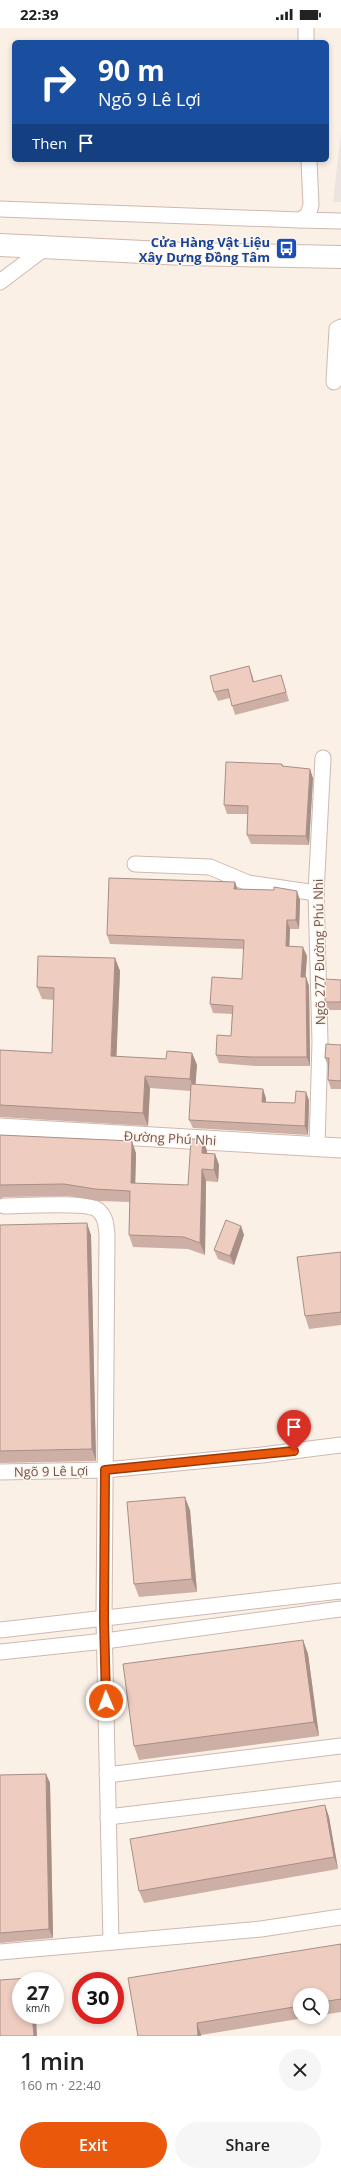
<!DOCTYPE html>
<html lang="en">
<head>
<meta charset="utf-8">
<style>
	body { margin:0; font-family:"Open Sans",sans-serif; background:#f6f6f6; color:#222; height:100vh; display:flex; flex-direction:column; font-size:15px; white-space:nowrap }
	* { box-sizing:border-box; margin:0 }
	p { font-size:13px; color:#767676 }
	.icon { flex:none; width:22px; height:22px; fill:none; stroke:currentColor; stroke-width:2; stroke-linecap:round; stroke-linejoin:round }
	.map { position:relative; height:2008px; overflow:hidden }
	.panel { display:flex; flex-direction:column; background:#fff; flex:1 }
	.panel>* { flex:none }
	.hud { position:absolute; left:12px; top:12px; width:317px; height:122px; border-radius:6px; box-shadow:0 2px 6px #0003; background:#1a4fa0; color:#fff; overflow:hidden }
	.controls { position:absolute; left:293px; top:1960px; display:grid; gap:8px }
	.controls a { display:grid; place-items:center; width:36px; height:36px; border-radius:50%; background:#fff; box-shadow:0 2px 6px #0003; font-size:20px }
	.speed { position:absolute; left:12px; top:1944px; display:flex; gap:8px; font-size:20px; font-weight:700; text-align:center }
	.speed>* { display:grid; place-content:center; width:52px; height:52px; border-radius:50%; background:#fff; box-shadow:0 2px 6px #0003; line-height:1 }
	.speed small { font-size:10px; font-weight:400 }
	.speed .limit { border:6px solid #d22; background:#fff; color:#111 }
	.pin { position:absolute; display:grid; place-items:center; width:34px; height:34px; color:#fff; margin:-41px -17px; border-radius:50% 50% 50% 0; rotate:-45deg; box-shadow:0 0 4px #0007 }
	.pin .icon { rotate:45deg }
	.me { position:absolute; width:44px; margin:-22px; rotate:359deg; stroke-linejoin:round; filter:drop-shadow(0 0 3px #0008) }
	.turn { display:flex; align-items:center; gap:14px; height:84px; padding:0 20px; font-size:18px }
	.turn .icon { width:52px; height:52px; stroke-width:2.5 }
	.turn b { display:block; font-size:28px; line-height:34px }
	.then { display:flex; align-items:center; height:38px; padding:0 20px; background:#0003; gap:8px; font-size:15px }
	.round { display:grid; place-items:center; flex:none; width:42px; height:42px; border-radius:21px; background:#f6f6f6 }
	.headline { display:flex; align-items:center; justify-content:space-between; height:68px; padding:0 20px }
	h1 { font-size:24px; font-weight:600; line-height:30px }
	.primary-button { display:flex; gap:8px; margin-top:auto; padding:8px 20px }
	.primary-button a { flex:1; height:46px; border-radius:24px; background:#ea580c; color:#fff; font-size:16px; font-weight:600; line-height:46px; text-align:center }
	.primary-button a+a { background:#f6f6f6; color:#222 }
	.status { display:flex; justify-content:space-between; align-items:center; height:28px; padding:0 20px; background:#fff; direction:ltr }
	.status svg { height:11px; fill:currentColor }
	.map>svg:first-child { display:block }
</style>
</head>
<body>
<div class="status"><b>22:39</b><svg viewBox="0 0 49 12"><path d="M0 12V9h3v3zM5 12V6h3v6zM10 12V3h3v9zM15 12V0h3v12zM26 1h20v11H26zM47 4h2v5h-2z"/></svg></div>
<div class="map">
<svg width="341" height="2008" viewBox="0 0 341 2008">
	<rect width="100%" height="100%" fill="#fbf0e6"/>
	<!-- industrial -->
	<polygon fill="#ebe4e0" points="341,105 341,174 333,174"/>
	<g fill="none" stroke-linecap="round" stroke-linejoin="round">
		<defs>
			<g id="minor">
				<polyline points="306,0 306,14"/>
				<polyline points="0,181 300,192 308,187 311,177 309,132"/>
				<polyline points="300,192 341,193"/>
				<polyline points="0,254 45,220"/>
				<polyline points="334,354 337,301 341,299"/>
				<polyline points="135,836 210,839 248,855 316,865"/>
				<polyline points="317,1119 320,1014 316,865 323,730"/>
				<path d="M4,1178C20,1178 88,1173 98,1182C106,1189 106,1197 107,1207L104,1591L111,1914"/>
				<polyline points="0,1444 105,1442 262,1427 341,1417"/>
				<polyline points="0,1602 341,1563"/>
				<polyline points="0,1624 105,1613 341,1581"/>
				<polyline points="107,1747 341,1718"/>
				<polyline points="108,1789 341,1761"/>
				<polyline points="0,1924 261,1901 341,1889"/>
			</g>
			<polyline id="tertiary" points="0,1100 341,1120"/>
			<polyline id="secondary" points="0,217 184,226 341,229"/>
		</defs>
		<!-- minor casing -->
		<use href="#minor" stroke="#ceb9b0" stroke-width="17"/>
		<!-- tertiary casing -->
		<use href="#tertiary" stroke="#ceb9b0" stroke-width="21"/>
		<!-- secondary casing -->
		<use href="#secondary" stroke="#d0b8ae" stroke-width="24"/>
		<!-- minor -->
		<use href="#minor" stroke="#fff" stroke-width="15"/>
		<!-- tertiary -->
		<use href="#tertiary" stroke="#fff" stroke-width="19"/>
		<!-- secondary -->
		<use href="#secondary" stroke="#fff" stroke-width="22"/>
	</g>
	<!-- wall -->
	<g fill="#cdafa5">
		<polygon points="252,647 254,654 281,647 284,656 289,673 235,687 230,670 218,673 214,664"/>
		<polygon points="282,736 283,738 313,750 309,817 251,816 247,807 248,786 227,786 224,777"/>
		<polygon points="235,854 237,861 300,872 299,901 290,901 289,918 307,928 305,949 306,949 309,958 310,1038 255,1038 219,1035 216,1027 231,1008 232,986 213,985 210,976 242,951 244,921 110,916 107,907"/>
		<polygon points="115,930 120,943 116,1029 166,1031 192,1025 197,1037 195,1057 266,1070 266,1074 295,1075 309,1072 308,1107 193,1100 189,1092 191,1063 150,1060 148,1098 0,1089 0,1022 52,1025 54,972 42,971 37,959"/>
		<polygon points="341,952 341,982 328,982 325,974"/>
		<polygon points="341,1017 341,1061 331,1061 328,1052 328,1038 325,1030"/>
		<polygon points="0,1107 136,1125 135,1156 188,1157 203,1111 207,1123 207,1125 215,1126 219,1137 218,1154 206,1153 205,1227 188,1221 133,1219 129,1207 130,1174 99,1173 68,1168 4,1169 0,1171"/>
		<polygon points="0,1197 91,1207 96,1433 0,1435"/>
		<polygon points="241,1198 244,1207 234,1237 218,1231 214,1222"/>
		<polygon points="341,1224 341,1297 309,1301 305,1288"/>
		<polygon points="190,1482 197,1564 139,1569 134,1556"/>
		<polygon points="303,1612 308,1626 319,1708 139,1732 134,1718"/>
		<polygon points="46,1746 50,1755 53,1910 0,1915 0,1747"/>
		<polygon points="325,1777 329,1789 338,1841 144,1875 139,1863"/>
		<polygon points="341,1916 341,1984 322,1987 322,1967 300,1967 300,1989 310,1989 201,2007 201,2008 138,2008"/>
	</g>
	<!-- shaded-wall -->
	<g fill="#a78f86">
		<polygon points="249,638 252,647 256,663 253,654"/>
		<polygon points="310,741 313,750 309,817 306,808"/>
		<polygon points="235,854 238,863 234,861"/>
		<polygon points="297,863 300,872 299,901 296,892"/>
		<polygon points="287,892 290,901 289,927 286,918"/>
		<polygon points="303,919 307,928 305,958 301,949"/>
		<polygon points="115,930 120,943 116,1040 111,1028"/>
		<polygon points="306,949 309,958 310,1038 307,1029"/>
		<polygon points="192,1025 197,1037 195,1063 190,1051"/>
		<polygon points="145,1048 150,1060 148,1098 143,1085"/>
		<polygon points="263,1061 266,1070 265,1082 262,1074"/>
		<polygon points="306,1064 309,1072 308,1107 305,1098"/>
		<polygon points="203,1111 207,1123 207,1137 202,1125"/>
		<polygon points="132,1113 136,1125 135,1167 131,1155"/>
		<polygon points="215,1126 219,1137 218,1154 214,1142"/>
		<polygon points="202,1141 206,1153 205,1227 200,1215"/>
		<polygon points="87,1195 91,1207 96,1433 92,1421"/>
		<polygon points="241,1198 244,1207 234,1237 230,1228"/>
		<polygon points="185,1469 190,1482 197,1564 192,1551"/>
		<polygon points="303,1612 308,1626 319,1708 314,1694"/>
		<polygon points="46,1746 50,1755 53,1910 49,1901"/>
		<polygon points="325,1777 329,1789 338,1841 334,1829"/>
		<polygon points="32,1987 36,1987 37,2008 34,2008"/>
		<polygon points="197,1995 201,2007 201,2008 198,2008"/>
	</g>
	<!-- building -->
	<g fill="#eeccc0" stroke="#a78f86">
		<polygon points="249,638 253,654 281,647 286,664 232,678 228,661 214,664 210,648"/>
		<polygon points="226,734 282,736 282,738 310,741 306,808 247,807 248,778 224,777"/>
		<polygon points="109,850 235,854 234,861 274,862 274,859 297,863 296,892 287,892 286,918 303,919 301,949 306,949 307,1029 251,1029 216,1027 217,1007 231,1008 233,978 210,976 212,949 242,951 244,912 107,907"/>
		<polygon points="38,928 115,930 111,1028 166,1031 167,1023 192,1025 190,1051 145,1048 143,1085 0,1077 0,1022 52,1025 54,960 37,959"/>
		<polygon points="325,951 341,952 341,974 325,974"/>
		<polygon points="326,1016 341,1017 341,1053 328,1052 329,1030 325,1030"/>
		<polygon points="191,1056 263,1061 262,1074 295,1075 296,1063 306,1064 305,1098 189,1092"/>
		<polygon points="0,1107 132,1113 131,1155 188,1157 191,1111 203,1111 202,1125 215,1126 214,1142 202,1141 200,1215 184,1209 129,1207 130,1163 95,1161 64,1156 0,1157"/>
		<polygon points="226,1192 241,1198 230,1228 214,1222"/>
		<polygon points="87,1195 92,1421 0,1423 0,1197"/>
		<polygon points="341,1224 341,1284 305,1288 297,1229"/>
		<polygon points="185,1469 192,1551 134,1556 127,1474"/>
		<polygon points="303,1612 314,1694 134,1718 123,1636"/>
		<polygon points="46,1746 49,1901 0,1905 0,1747"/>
		<polygon points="325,1777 334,1829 139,1863 130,1811"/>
		<polygon points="341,1916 341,1971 322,1974 322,1967 300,1967 300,1978 197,1995 198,2008 138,2008 128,1950"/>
		<polygon points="30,1950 30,1953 21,1953 21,1987 32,1987 34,2008 0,2008 0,1952"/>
	</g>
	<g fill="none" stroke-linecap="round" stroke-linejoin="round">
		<defs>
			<polyline id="route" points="106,1673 104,1591 105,1442 294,1423"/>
		</defs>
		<!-- route casing -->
		<use href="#route" stroke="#983908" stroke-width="10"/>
		<!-- route -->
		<use href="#route" stroke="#ea580c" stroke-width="7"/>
	</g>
	<!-- icons -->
	<defs>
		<symbol id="bus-square" viewBox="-11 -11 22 22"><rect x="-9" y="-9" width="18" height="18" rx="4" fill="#1a4fb4" stroke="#fef5ec"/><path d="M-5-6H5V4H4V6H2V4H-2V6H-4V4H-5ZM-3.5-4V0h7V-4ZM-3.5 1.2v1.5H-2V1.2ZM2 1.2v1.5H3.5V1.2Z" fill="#fff"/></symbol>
	</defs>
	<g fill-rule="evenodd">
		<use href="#bus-square" x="274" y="208" width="25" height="25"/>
	</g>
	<g text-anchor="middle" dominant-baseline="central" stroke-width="3" stroke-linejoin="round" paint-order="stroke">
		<!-- transit labels -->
		<g font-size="13" font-weight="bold" fill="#164399" stroke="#fef5ec" text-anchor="end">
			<text x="270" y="214">Cửa Hàng Vật Liệu<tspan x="270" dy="15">Xây Dựng Đồng Tâm</tspan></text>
		</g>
		<!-- street labels -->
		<g font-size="13" fill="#72554d" stroke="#fef5ec">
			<text transform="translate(319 924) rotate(-91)">Ngõ 277 Đường Phú Nhi</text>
			<text transform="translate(170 1110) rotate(3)">Đường Phú Nhi</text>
			<text transform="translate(51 1443) rotate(-1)">Ngõ 9 Lê Lợi</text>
		</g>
	</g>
</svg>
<div class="controls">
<a><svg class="icon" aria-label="search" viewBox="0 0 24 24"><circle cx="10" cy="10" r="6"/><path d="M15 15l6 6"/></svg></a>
</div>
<div class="speed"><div>27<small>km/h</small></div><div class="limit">30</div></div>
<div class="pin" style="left:294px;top:1423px;background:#d93025"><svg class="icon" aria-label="arrive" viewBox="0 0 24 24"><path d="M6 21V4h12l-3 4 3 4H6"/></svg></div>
<svg class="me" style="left:106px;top:1673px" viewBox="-20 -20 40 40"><circle r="17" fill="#ea580c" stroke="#fff" stroke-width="3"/><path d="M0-11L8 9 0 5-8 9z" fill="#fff"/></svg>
<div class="hud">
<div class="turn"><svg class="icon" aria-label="right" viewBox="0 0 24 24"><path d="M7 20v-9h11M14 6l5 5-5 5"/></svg><div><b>90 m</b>Ngõ 9 Lê Lợi</div></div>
<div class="then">Then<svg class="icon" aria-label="arrive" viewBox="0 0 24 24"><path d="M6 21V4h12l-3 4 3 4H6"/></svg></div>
</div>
</div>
<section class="panel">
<div class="headline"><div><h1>1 min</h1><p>160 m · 22:40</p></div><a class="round"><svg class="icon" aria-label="close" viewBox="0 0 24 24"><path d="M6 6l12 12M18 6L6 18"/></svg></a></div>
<div class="primary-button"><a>Exit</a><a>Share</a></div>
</section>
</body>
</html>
